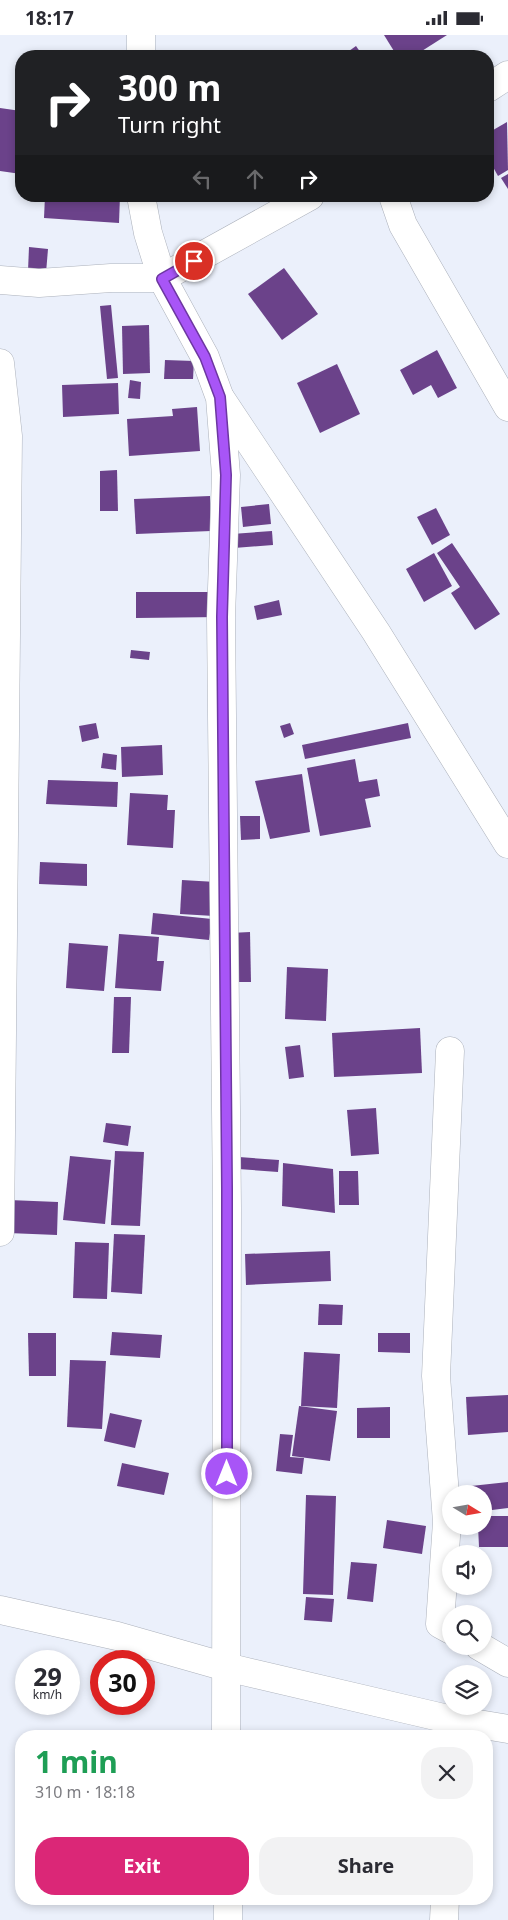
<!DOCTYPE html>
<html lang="en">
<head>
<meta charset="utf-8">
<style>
	body { margin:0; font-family:"Noto Sans",sans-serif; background:#f2f2f3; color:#2b2b33; height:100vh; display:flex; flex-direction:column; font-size:19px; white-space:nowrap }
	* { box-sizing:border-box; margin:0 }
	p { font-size:16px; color:#7c7c81 }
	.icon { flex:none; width:28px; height:28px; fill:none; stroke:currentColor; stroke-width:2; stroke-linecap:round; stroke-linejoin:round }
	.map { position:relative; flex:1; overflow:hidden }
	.details { position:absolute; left:15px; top:1695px; width:478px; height:175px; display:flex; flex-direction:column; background:#fff; border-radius:20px; box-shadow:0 2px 8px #0003 }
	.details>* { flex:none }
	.top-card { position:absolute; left:15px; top:15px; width:479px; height:152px; border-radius:20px; box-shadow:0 2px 8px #0003; background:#202124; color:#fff; overflow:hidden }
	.needle { width:32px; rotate:101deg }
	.buttons { position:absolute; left:442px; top:1450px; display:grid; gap:10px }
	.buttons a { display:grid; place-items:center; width:50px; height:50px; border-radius:50%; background:#fff; box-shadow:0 2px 8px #0003; font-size:25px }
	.speed { position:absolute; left:15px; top:1615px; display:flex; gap:10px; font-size:25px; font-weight:700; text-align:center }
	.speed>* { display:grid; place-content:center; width:65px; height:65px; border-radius:50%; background:#fff; box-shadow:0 2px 8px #0003; line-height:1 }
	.speed small { font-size:12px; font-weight:400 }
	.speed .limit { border:8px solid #d22; background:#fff; color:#111 }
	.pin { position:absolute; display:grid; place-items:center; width:42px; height:42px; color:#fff; margin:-21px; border:2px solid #fff; border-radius:50%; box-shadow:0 1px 5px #0007 }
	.me { position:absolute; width:55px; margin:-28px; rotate:0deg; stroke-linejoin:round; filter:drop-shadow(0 0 4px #0008) }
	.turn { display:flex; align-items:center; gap:18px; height:105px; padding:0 20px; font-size:22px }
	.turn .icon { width:65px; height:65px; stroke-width:2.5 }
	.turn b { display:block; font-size:35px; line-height:42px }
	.lanes { display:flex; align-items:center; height:48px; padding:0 20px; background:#0003; justify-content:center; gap:25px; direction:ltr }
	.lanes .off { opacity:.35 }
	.round { display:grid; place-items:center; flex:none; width:52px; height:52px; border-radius:20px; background:#f2f2f3 }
	.overview { display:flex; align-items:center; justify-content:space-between; height:85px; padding:0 20px }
	h1 { font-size:30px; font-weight:700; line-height:38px; color:#1e9e55 }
	.button { display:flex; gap:10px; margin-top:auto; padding:10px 20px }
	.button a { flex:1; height:58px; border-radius:20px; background:#db2777; color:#fff; font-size:20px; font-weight:700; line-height:58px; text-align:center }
	.button a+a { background:#f2f2f3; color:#2b2b33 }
	.status { display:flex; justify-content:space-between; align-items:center; height:35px; padding:0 25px; background:#fff; direction:ltr }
	.status svg { height:14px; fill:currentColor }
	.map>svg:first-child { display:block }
</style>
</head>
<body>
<div class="status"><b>18:17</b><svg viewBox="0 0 49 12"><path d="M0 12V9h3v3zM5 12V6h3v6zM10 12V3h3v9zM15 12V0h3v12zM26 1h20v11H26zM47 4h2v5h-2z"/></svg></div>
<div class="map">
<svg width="508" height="1885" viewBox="0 0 508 1885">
	<rect width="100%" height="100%" fill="#ebf0fb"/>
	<!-- building -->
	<g fill="#6b428a">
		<polygon points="384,0 447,0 414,21 397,21"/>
		<polygon points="356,11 363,21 342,21"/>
		<polygon points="0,73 21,76 21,139 0,136"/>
		<polygon points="507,87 508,135 498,141 488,123 488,98"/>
		<polygon points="508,139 508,154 501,143"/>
		<polygon points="45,161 120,161 119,188 44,183"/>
		<polygon points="29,212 48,214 46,238 28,236"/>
		<polygon points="284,233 318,279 282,305 248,259"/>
		<polygon points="111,270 118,343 107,344 100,271"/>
		<polygon points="149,290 150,338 123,339 122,291"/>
		<polygon points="437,315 457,353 438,363 431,350 413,360 400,335"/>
		<polygon points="165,325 194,326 193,344 164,344"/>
		<polygon points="337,329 360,379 320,398 297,348"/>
		<polygon points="130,345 141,347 140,364 128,363"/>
		<polygon points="118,348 119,379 63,382 62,350"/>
		<polygon points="197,372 200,416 129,421 127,384 173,381 172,374"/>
		<polygon points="117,435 118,476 100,476 100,436"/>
		<polygon points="210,461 211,496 136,499 134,464"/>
		<polygon points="269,469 271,489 243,492 241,472"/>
		<polygon points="436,473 450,500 432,510 417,482"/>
		<polygon points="272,496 273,510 234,513 232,499"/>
		<polygon points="452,508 500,579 475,595 451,558 460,552 437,518"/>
		<polygon points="434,518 452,551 424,567 406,534"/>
		<polygon points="136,557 221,557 221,582 136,583"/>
		<polygon points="279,565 282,580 257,585 254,571"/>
		<polygon points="131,615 150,617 149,625 130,623"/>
		<polygon points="96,688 99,703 82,707 79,691"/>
		<polygon points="290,688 294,699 284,703 280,691"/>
		<polygon points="408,688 411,703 305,724 302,710"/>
		<polygon points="162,710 163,740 122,742 121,712"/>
		<polygon points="103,718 117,720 116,735 101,733"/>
		<polygon points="355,724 359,747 377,744 380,761 365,764 371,792 320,801 307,733"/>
		<polygon points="302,739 310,797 270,804 255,746"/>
		<polygon points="48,745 118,747 117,772 46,769"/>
		<polygon points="130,758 168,760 167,775 175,775 173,813 127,810"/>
		<polygon points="240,781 260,781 260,804 241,805"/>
		<polygon points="40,827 87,829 87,851 39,849"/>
		<polygon points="182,845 216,847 214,881 180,879"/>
		<polygon points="153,878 212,884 209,905 151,899"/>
		<polygon points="250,897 251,947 230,947 230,898"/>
		<polygon points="119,899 159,902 157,926 164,926 161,956 115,953"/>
		<polygon points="69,908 108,911 104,956 66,953"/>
		<polygon points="287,932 328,934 326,986 285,984"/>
		<polygon points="114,962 131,962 129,1018 112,1018"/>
		<polygon points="420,993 422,1038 334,1042 332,998"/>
		<polygon points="300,1010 304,1042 289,1044 285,1012"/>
		<polygon points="376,1073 379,1119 351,1121 347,1075"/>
		<polygon points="106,1088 131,1091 128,1111 103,1107"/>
		<polygon points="115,1116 144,1117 140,1191 111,1190"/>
		<polygon points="70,1121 111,1125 105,1189 63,1185"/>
		<polygon points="239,1122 279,1125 278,1137 238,1134"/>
		<polygon points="283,1128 333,1134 335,1178 282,1171"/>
		<polygon points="339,1136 358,1136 359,1170 339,1170"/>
		<polygon points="9,1165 58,1167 57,1200 8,1198"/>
		<polygon points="114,1199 145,1200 142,1259 111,1257"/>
		<polygon points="75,1207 109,1208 107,1264 73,1263"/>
		<polygon points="330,1216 331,1246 246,1250 245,1219"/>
		<polygon points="319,1269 343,1270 342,1290 318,1290"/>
		<polygon points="112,1297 162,1300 160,1323 110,1320"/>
		<polygon points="28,1298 56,1298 56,1341 29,1341"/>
		<polygon points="378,1298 410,1298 410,1318 378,1317"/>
		<polygon points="304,1317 340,1319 337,1373 301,1371"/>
		<polygon points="70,1325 106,1326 102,1394 67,1392"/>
		<polygon points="508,1360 508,1397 468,1400 466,1362"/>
		<polygon points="299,1371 337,1376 330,1426 292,1421"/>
		<polygon points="390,1372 390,1403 357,1403 357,1373"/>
		<polygon points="110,1378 142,1385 135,1413 104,1406"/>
		<polygon points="280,1399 293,1400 290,1422 304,1423 302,1439 276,1436"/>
		<polygon points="122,1428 169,1438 164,1460 117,1451"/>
		<polygon points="508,1447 508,1473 484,1476 484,1459 472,1459 471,1451"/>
		<polygon points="306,1460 336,1461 333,1560 303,1559"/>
		<polygon points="484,1481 508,1481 508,1512 479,1512 478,1491 484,1491"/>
		<polygon points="387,1485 426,1491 422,1519 383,1513"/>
		<polygon points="351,1527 377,1529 373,1567 347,1564"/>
		<polygon points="306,1562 334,1564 332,1587 304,1585"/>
	</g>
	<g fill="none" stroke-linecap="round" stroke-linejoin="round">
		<defs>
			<g id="street">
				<polyline points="141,0 141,21"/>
				<polyline points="488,53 508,40"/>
				<polyline points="141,161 148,198 162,243 205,322 220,363 226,440 221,582 227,1173 226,1701"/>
				<polyline points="393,161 403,190 508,372"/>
				<polyline points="0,245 39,248 111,243 162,243 310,161"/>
				<polyline points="0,328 8,401 0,1197"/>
				<polyline points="221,364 376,597 508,809"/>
				<polyline points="450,1016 436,1341 447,1487 440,1589 451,1595"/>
				<polyline points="0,1575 117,1601 226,1632 448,1684 508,1694"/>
				<polyline points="479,1611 508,1628"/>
				<polyline points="228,1864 228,1885"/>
				<polyline points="444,1885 445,1864"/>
			</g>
		</defs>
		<!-- street casing -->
		<use href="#street" stroke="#acb1bb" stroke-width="29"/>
		<!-- street -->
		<use href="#street" stroke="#fff" stroke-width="28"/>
	</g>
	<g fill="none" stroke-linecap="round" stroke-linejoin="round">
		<defs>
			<polyline id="route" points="194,226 162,244 205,322 220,362 226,440 222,582 227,1153 227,1439"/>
		</defs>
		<!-- route casing -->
		<use href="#route" stroke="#6d37a1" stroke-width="12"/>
		<!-- route -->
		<use href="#route" stroke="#a855f7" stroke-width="9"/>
	</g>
</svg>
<div class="buttons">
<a><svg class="needle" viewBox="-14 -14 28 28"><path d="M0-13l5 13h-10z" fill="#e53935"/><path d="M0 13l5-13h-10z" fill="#7c7c81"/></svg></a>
<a><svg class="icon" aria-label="sound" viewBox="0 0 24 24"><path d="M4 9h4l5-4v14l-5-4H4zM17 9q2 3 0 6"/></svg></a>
<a><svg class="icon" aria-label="search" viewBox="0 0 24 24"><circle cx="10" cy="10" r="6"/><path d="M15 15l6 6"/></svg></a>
<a><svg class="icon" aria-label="layers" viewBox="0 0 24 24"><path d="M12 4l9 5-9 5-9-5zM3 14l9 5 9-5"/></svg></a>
</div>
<div class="speed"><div>29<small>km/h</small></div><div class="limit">30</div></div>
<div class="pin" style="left:194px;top:226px;background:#d93025"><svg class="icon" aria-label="arrive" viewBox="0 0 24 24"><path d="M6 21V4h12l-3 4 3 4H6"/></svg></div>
<svg class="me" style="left:227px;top:1439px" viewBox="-20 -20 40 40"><circle r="17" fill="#a855f7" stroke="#fff" stroke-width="3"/><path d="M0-11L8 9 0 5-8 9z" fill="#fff"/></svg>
<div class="top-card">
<div class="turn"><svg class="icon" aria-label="right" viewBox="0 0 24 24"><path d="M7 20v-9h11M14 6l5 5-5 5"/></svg><div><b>300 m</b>Turn right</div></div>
<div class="lanes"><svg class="icon off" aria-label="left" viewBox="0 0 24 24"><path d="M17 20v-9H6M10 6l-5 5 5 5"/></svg><svg class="icon off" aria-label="ahead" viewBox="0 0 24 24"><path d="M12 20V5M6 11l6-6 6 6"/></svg><svg class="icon" aria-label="right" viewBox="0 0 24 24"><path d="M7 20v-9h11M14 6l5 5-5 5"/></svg></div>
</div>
<section class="details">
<div class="overview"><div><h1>1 min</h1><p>310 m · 18:18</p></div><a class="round"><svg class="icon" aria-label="close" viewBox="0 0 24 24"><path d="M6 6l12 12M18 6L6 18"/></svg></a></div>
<div class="button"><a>Exit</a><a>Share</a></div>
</section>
</div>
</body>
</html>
